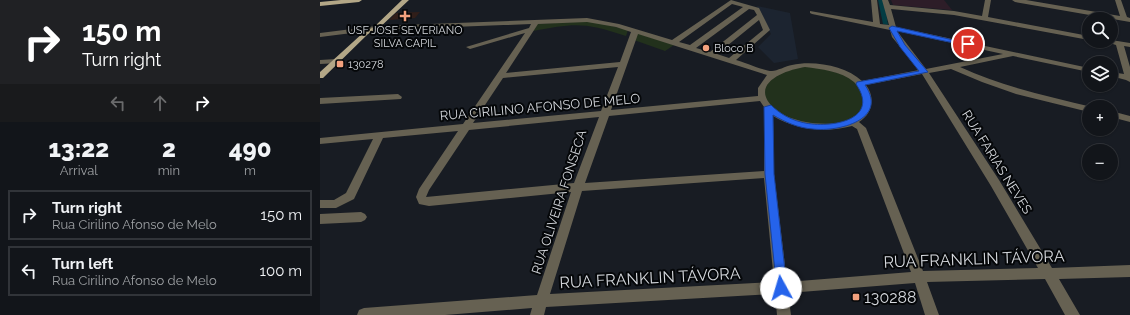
<!DOCTYPE html>
<html lang="en">
<head>
<meta charset="utf-8">
<style>
	body { margin:0; font-family:Raleway,sans-serif; background:#1f2227; color:#f1f3f6; height:100vh; display:flex; flex-direction:column; font-size:15px; white-space:nowrap }
	* { box-sizing:border-box; margin:0 }
	p { font-size:13px; color:#9c9fa2 }
	.icon { flex:none; width:22px; height:22px; fill:none; stroke:currentColor; stroke-width:2; stroke-linecap:round; stroke-linejoin:round }
	.map { position:relative; flex:1; overflow:hidden }
	.panel { display:flex; flex-direction:column; background:#12151a; width:320px }
	.panel>* { flex:none }
	.hud { background:#202124; color:#fff; overflow:hidden }
	.fabs { position:absolute; left:762px; top:12px; display:grid; gap:8px }
	.fabs a { display:grid; place-items:center; width:36px; height:36px; border-radius:50%; background:#12151a; box-shadow:0 1px 3px #0004,0 0 0 1px #313439; font-size:20px }
	.pin { position:absolute; display:grid; place-items:center; width:34px; height:34px; color:#fff; margin:-17px; border:2px solid #fff; border-radius:50%; box-shadow:0 1px 4px #0007 }
	.me { position:absolute; width:44px; margin:-22px; rotate:354deg; stroke-linejoin:round; filter:drop-shadow(0 0 3px #0008) }
	.turn { display:flex; align-items:center; gap:14px; height:84px; padding:0 16px; font-size:18px }
	.turn .icon { width:52px; height:52px; stroke-width:2.5 }
	.turn b { display:block; font-size:28px; line-height:34px }
	.lanes { display:flex; align-items:center; height:38px; padding:0 16px; background:#0003; justify-content:center; gap:20px; direction:ltr }
	.lanes .off { opacity:.35 }
	.eta { display:flex; justify-content:space-evenly; align-items:center; height:68px; text-align:center }
	.eta b { font-size:24px; font-weight:800; line-height:28px }
	ul { padding:0; list-style:none }
	li { display:flex; align-items:center; gap:12px; height:50px; margin:0 8px 6px; padding:0 8px; border:2px solid #313439; border-radius:0px }
	li div { flex:1 }
	li b { display:block; font-size:15px }
	li em { font-style:normal }
	main { display:flex; flex:1; min-height:0 }
	.map>svg:first-child { display:block }
</style>
</head>
<body>
<main>
<section class="panel">
<div class="hud">
<div class="turn"><svg class="icon" aria-label="right" viewBox="0 0 24 24"><path d="M7 20v-9h11M14 6l5 5-5 5"/></svg><div><b>150 m</b>Turn right</div></div>
<div class="lanes"><svg class="icon off" aria-label="left" viewBox="0 0 24 24"><path d="M17 20v-9H6M10 6l-5 5 5 5"/></svg><svg class="icon off" aria-label="ahead" viewBox="0 0 24 24"><path d="M12 20V5M6 11l6-6 6 6"/></svg><svg class="icon" aria-label="right" viewBox="0 0 24 24"><path d="M7 20v-9h11M14 6l5 5-5 5"/></svg></div>
</div>
<div class="eta">
<div><b>13:22</b><p>Arrival</p></div>
<div><b>2</b><p>min</p></div>
<div><b>490</b><p>m</p></div>
</div>
<ul>
<li><svg class="icon" aria-label="right" viewBox="0 0 24 24"><path d="M7 20v-9h11M14 6l5 5-5 5"/></svg><div><b>Turn right</b><p>Rua Cirilino Afonso de Melo</p></div><em>150 m</em></li>
<li><svg class="icon" aria-label="left" viewBox="0 0 24 24"><path d="M17 20v-9H6M10 6l-5 5 5 5"/></svg><div><b>Turn left</b><p>Rua Cirilino Afonso de Melo</p></div><em>100 m</em></li>
</ul>
</section>
<div class="map">
<svg width="810" height="315" viewBox="0 0 810 315">
	<rect width="100%" height="100%" fill="#181c23"/>
	<!-- built -->
	<polygon fill="#1c2430" points="437,6 470,13 478,59 454,63 438,47 451,34"/>
	<!-- education -->
	<polygon fill="#2d1d28" points="571,0 624,0 632,10 573,5"/>
	<!-- medical -->
	<polygon fill="#301e19" points="100,12 95,18 69,20 76,13"/>
	<!-- green -->
	<g fill="#22311c">
		<path d="M271,21L308,30L306,36C265,22 254,23 213,31L217,24Z"/>
		<polygon points="317,33 354,45 345,51 314,40"/>
		<polygon points="495,66 531,77 546,93 543,114 517,126 481,125 448,107 442,88 464,69"/>
	</g>
	<g fill="none" stroke-linecap="round" stroke-linejoin="round">
		<!-- canal -->
		<polygon fill="#033c43" fill-rule="evenodd" points="558,0 564,0 568,25 563,24"/>
		<!-- minor -->
		<g fill="#666152" fill-rule="evenodd">
			<path d="M411,0L439,8L450,30L416,60C424,62 444,71 452,71C457,71 466,66 472,65C494,60 526,66 542,81L599,70L572,37L570,30L492,14L490,13V11L553,22L551,0H557L560,24L569,25L562,0H568L570,5L634,11L662,16L665,0H671L668,17L769,36V40L634,15L571,9L576,27L769,68V72L693,56L640,67C683,87 727,96 772,107H769V112L696,94L662,82L631,69L609,73L679,180L732,268L810,265V277L739,279L760,315H745L725,279L607,282L619,315H605L595,283L468,293L471,315H457L455,294L226,307L224,315H210L212,308L125,315H37L39,310L44,308L217,295L251,192L109,206L99,204L96,197L99,189L138,131L63,138L34,199L16,208H0V200H14L26,193L53,139L0,144V138L143,124L205,33L150,49L146,47L209,28L211,24L56,30L0,37V33L56,26L267,18L299,24L352,40ZM412,4L423,7L370,45L359,42ZM429,9L434,10L437,15L390,52L376,48ZM439,20L443,30L409,58L397,54ZM267,22L296,27L311,32L300,62L186,73L218,24ZM577,31L683,54L606,69ZM318,34L447,75L438,88V96L291,110ZM298,67L281,111L153,123L183,78ZM485,67C501,69 521,71 534,82C539,87 543,93 543,100C544,127 503,125 486,122C475,120 463,116 455,109C427,84 465,70 485,67ZM602,74L671,186L718,268L603,271L546,128L539,122C552,114 556,98 546,85ZM440,101L444,107V171L265,183L289,116ZM453,116C476,130 506,133 532,126L537,129L591,272L467,282L454,174ZM279,117L254,183L106,197L109,190L149,130ZM444,178L454,282L230,294L262,191Z"/>
			<polygon points="692,0 706,0 800,16 795,0 801,0 807,17 810,18 810,22 695,2"/>
			<polygon points="791,40 810,43 810,47 804,46 810,67 810,82 806,80 791,76 791,72 804,74 796,45 783,41 791,41"/>
			<polygon points="16,59 19,59 19,63 0,64 0,60"/>
			<polygon points="78,94 82,97 81,99 0,104 0,98"/>
			<polygon points="791,111 810,116 810,122 791,117"/>
			<polygon points="41,212 45,214 47,217 45,220 41,222 0,224 0,214"/>
		</g>
		<!-- major -->
		<g fill="#b3a787" fill-rule="evenodd">
			<polygon points="21,0 42,0 39,2 0,6 0,2"/>
			<polygon points="82,0 89,0 58,29 48,34 3,78 0,78 0,72 44,32 54,27"/>
		</g>
	</g>
	<!-- route -->
	<path fill="#2563eb" stroke="#184099" d="M572,26L651,44L648,46L577,31L585,45L608,72L545,85C569,120 518,132 493,129C478,128 465,122 453,115L454,174L467,288L465,291L461,293L457,291L445,174L444,107L451,105C459,113 469,119 481,122C506,129 562,122 536,84L537,82L599,71L580,47L569,28Z"/>
	<!-- markers -->
	<g fill="#f2a17e" stroke="#050709" stroke-width="1.5">
		<path d="M83 10h4v4h4v4h-4v4h-4v-4h-4v-4h4z"/>
		<circle cx="386" cy="48" r="4"/>
		<rect x="16" y="60" width="8" height="8" rx="2"/>
		<rect x="532" y="293" width="8" height="8" rx="2"/>
	</g>
	<g text-anchor="middle" dominant-baseline="central" stroke-width="4" stroke-linejoin="round" paint-order="stroke">
		<!-- far-poi labels -->
		<g font-size="11" fill="#d4d7dc" stroke="#050709" text-anchor="start">
			<text x="85" y="30" text-anchor="middle">USF JOSE SEVERIANO<tspan x="85" dy="13">SILVA CAPIL</tspan></text>
			<text x="394" y="48">Bloco B</text>
			<text x="28" y="64">130278</text>
		</g>
		<!-- street labels -->
		<g font-size="13" fill="#d4d7dc" stroke="#050709">
			<text transform="translate(220 107) rotate(-5)">RUA CIRILINO AFONSO DE MELO</text>
			<text transform="translate(677 162) rotate(58)">RUA FARIAS NEVES</text>
			<text transform="translate(239 202) rotate(-72)">RUA OLIVEIRA FONSECA</text>
		</g>
		<!-- near-street labels -->
		<g font-size="16" fill="#d4d7dc" stroke="#050709">
			<text transform="translate(654 259) rotate(-2)">RUA FRANKLIN TÁVORA</text>
			<text transform="translate(330 278) rotate(-3)">RUA FRANKLIN TÁVORA</text>
		</g>
		<!-- near-poi labels -->
		<g font-size="16" fill="#d4d7dc" stroke="#050709" text-anchor="start">
			<text x="544" y="297">130288</text>
		</g>
	</g>
</svg>
<div class="fabs">
<a><svg class="icon" aria-label="search" viewBox="0 0 24 24"><circle cx="10" cy="10" r="6"/><path d="M15 15l6 6"/></svg></a>
<a><svg class="icon" aria-label="layers" viewBox="0 0 24 24"><path d="M12 4l9 5-9 5-9-5zM3 14l9 5 9-5"/></svg></a>
<a>+</a>
<a>−</a>
</div>
<div class="pin" style="left:648px;top:44px;background:#d93025"><svg class="icon" aria-label="arrive" viewBox="0 0 24 24"><path d="M6 21V4h12l-3 4 3 4H6"/></svg></div>
<svg class="me" style="left:461px;top:288px" viewBox="-20 -20 40 40"><circle r="19" fill="#fff"/><path d="M0-13L10 11 0 6-10 11z" fill="#2563eb"/></svg>
</div>
</main>
</body>
</html>
